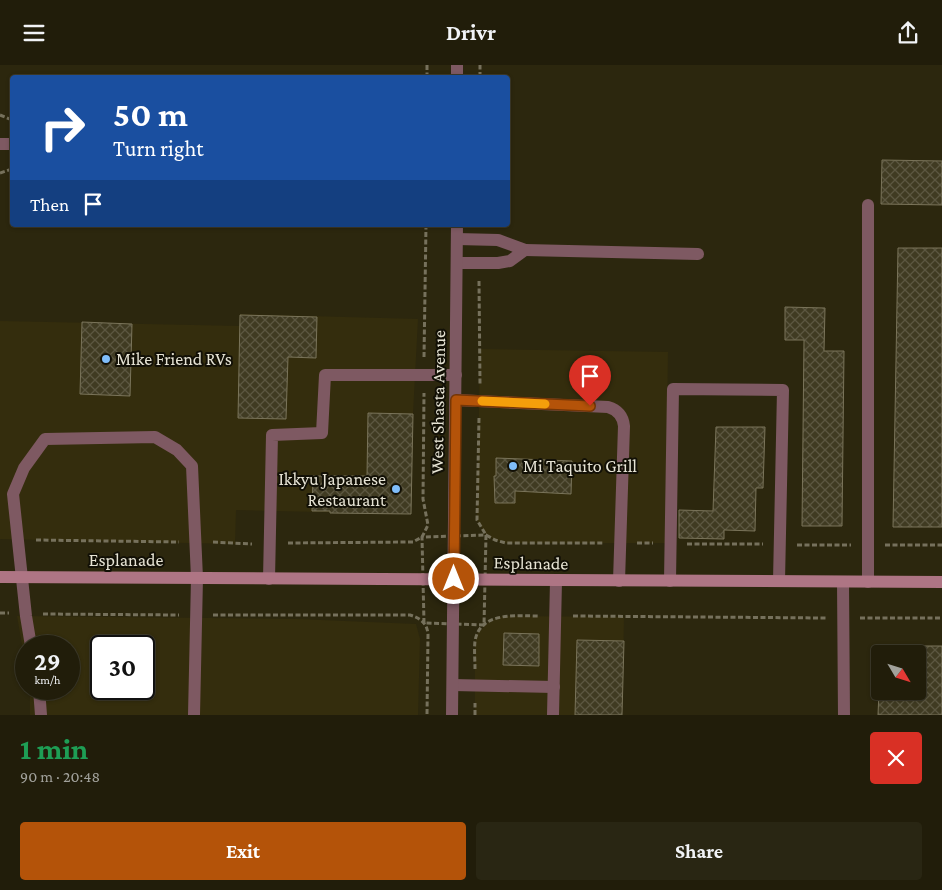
<!DOCTYPE html>
<html lang="en">
<head>
<meta charset="utf-8">
<style>
	body { margin:0; font-family:"Crimson Pro",serif; background:#292613; color:#f1f3f6; height:100vh; display:flex; flex-direction:column; font-size:19px; white-space:nowrap }
	* { box-sizing:border-box; margin:0 }
	p { font-size:16px; color:#a2a29c }
	.icon { flex:none; width:28px; height:28px; fill:none; stroke:currentColor; stroke-width:2; stroke-linecap:round; stroke-linejoin:round }
	.map { position:relative; height:650px; overflow:hidden }
	.side { display:flex; flex-direction:column; background:#211d0a; flex:1 }
	.side>* { flex:none }
	.hud { position:absolute; left:10px; top:10px; width:500px; height:152px; border-radius:5px; box-shadow:0 1px 4px #0004,0 0 0 1px #3e3b2b; background:#1a4fa0; color:#fff; overflow:hidden }
	.needle { width:32px; rotate:128deg }
	.fabs { position:absolute; left:871px; top:580px; display:grid; gap:10px }
	.fabs a { display:grid; place-items:center; width:55px; height:55px; border-radius:5px; background:#211d0a; box-shadow:0 1px 4px #0004,0 0 0 1px #3e3b2b; font-size:25px }
	.speed { position:absolute; left:15px; top:570px; display:flex; gap:10px; font-size:25px; font-weight:700; text-align:center }
	.speed>* { display:grid; place-content:center; width:65px; height:65px; border-radius:50%; background:#211d0a; box-shadow:0 1px 4px #0004,0 0 0 1px #3e3b2b; line-height:1 }
	.speed small { font-size:12px; font-weight:400 }
	.speed .limit { border:2px solid #111; border-radius:8px; background:#fff; color:#111 }
	.pin { position:absolute; display:grid; place-items:center; width:42px; height:42px; color:#fff; margin:-51px -21px; border-radius:50% 50% 50% 0; rotate:-45deg; box-shadow:0 0 5px #0007 }
	.pin .icon { rotate:45deg }
	.me { position:absolute; width:55px; margin:-28px; rotate:0deg; stroke-linejoin:round; filter:drop-shadow(0 0 4px #0008) }
	.turn { display:flex; align-items:center; gap:18px; height:105px; padding:0 20px; font-size:22px }
	.turn .icon { width:65px; height:65px; stroke-width:2.5 }
	.turn b { display:block; font-size:35px; line-height:42px }
	.then { display:flex; align-items:center; height:48px; padding:0 20px; background:#0003; gap:10px; font-size:19px }
	.round { display:grid; place-items:center; flex:none; width:52px; height:52px; border-radius:5px; background:#292613 }
	.headline { display:flex; align-items:center; justify-content:space-between; height:85px; padding:0 20px }
	h1 { font-size:30px; font-weight:700; line-height:38px; color:#1e9e55 }
	.cta { display:flex; gap:10px; margin-top:auto; padding:10px 20px }
	.cta a { flex:1; height:58px; border-radius:5px; background:#b45309; color:#fff; font-size:20px; font-weight:700; line-height:58px; text-align:center }
	.cta a+a { background:#292613; color:#f1f3f6 }
	header { display:flex; justify-content:space-between; align-items:center; height:65px; padding:0 20px; background:#211d0a; font-size:22px; font-weight:700 }
	.map>svg:first-child { display:block }
</style>
</head>
<body>
<header><svg class="icon" aria-label="menu" viewBox="0 0 24 24"><path d="M4 6h16M4 12h16M4 18h16"/></svg>Drivr<svg class="icon" aria-label="share" viewBox="0 0 24 24"><path d="M12 15V3M7 8l5-5 5 5M5 13v7h14v-7"/></svg></header>
<div class="map">
<svg width="942" height="650" viewBox="0 0 942 650">
	<defs>
		<pattern id="building-cross-hatch" width="8" height="8" patternUnits="userSpaceOnUse" patternTransform="scale(1.25)"><rect width="8" height="8" fill="#403b22"/><path d="M0 0l8 8M0 8l8-8" fill="none" stroke="#5c5741"/></pattern>
	</defs>
	<rect width="100%" height="100%" fill="#2c270e"/>
	<!-- built -->
	<g fill="#342d0d" fill-rule="evenodd">
		<polygon points="240,249 418,254 413,349 411,449 236,445 235,479 0,474 0,256 240,261"/>
		<polygon points="480,284 668,287 665,478 506,478 495,475 486,470 477,455"/>
		<path d="M17,551L297,554L416,559L420,574L418,650H30V624H69V581H26V603ZM101,581H144V624H101Z"/>
		<polygon points="503,551 624,552 622,650 475,650 475,579 477,569 490,556"/>
	</g>
	<!-- building -->
	<g fill="url(#building-cross-hatch)" stroke="#7a745a">
		<polygon points="882,95 942,96 942,140 881,139"/>
		<polygon points="898,183 942,183 942,462 893,462"/>
		<polygon points="785,242 825,243 824,286 844,286 842,461 802,461 804,275 785,275"/>
		<polygon points="240,250 317,252 316,293 288,292 286,354 238,353"/>
		<polygon points="82,257 132,259 130,331 80,329"/>
		<polygon points="368,348 413,349 411,449 330,448 330,446 312,446 313,411 367,411"/>
		<polygon points="716,362 765,362 763,423 756,423 755,466 724,465 724,474 679,473 679,445 713,446"/>
		<polygon points="496,393 572,396 571,429 515,426 515,438 495,438 494,411 496,411"/>
		<polygon points="504,568 539,569 539,601 503,600"/>
		<polygon points="577,575 624,576 622,650 575,650"/>
		<polygon points="918,581 942,581 942,650 878,650 879,626 918,626"/>
	</g>
	<g fill="none" stroke-linecap="round" stroke-linejoin="round">
		<!-- path -->
		<g stroke="#76715c" stroke-width="3" stroke-dasharray="5 2.5" stroke-linecap="butt">
			<polyline points="427,0 427,12"/>
			<polyline points="480,12 480,0"/>
			<polyline points="0,50 12,55"/>
			<polyline points="0,108 12,104"/>
			<polyline points="479,216 480,319"/>
			<polyline points="424,292 426,160"/>
			<polyline points="479,353 477,455 486,470 495,475 506,478 603,478"/>
			<polygon points="486,470 484,560 424,558 422,472"/>
			<polyline points="36,475 179,477"/>
			<polyline points="213,477 252,479"/>
			<polyline points="288,478 408,477 413,477 422,472 428,460 423,434 424,328"/>
			<polyline points="637,478 653,478"/>
			<polyline points="687,479 763,479"/>
			<polyline points="797,480 851,480"/>
			<polyline points="885,480 942,480"/>
			<polyline points="0,548 9,548"/>
			<polyline points="43,549 179,550"/>
			<path d="M213,550H410C420,553 427,558 428,569L427,650"/>
			<polyline points="573,551 826,553"/>
			<polyline points="860,553 942,553"/>
			<polyline points="21,596 24,615"/>
			<path d="M475,604C475,595 474,585 475,576C480,546 517,551 539,551"/>
			<polyline points="475,650 475,638"/>
		</g>
		<!-- service -->
		<g stroke="#7e5962" stroke-width="12">
			<polyline points="525,185 698,189"/>
			<polyline points="457,198 498,198 510,196 525,185 498,175 457,174"/>
			<path d="M456,335L608,342C618,345 623,351 624,361L619,516"/>
			<polyline points="269,514 272,370 322,368 325,310 456,310"/>
			<polyline points="670,516 673,324 783,325 779,516"/>
			<polyline points="843,517 844,650"/>
			<polyline points="868,517 868,140"/>
			<polyline points="31,581 26,551 13,429 24,403 45,374 155,372 177,385 192,401 197,513 194,650"/>
			<polyline points="453,620 554,622"/>
			<polyline points="39,624 41,650"/>
			<polyline points="553,650 556,516"/>
		</g>
		<!-- minor -->
		<g stroke="#7e5962" stroke-width="12">
			<polyline points="457,0 457,12"/>
			<polyline points="0,79 12,79"/>
			<polyline points="452,650 457,160"/>
		</g>
		<!-- secondary -->
		<polyline stroke="#ae7584" stroke-width="12" points="0,512 942,517"/>
	</g>
	<g fill="none" stroke-linecap="round" stroke-linejoin="round">
		<defs>
			<polyline id="route" points="454,514 456,335 590,341"/>
		</defs>
		<!-- route casing -->
		<use href="#route" stroke="#753606" stroke-width="12"/>
		<!-- route -->
		<use href="#route" stroke="#b45309" stroke-width="9"/>
		<!-- slow -->
		<polyline stroke="#f59e0b" stroke-width="9" points="482,336 545,339"/>
	</g>
	<!-- markers -->
	<g fill="#7fbdfa" stroke="#121006" stroke-width="2">
		<circle cx="106" cy="294" r="5"/>
		<circle cx="513" cy="401" r="5"/>
		<circle cx="396" cy="424" r="5"/>
	</g>
	<g text-anchor="middle" dominant-baseline="central" stroke-width="4" stroke-linejoin="round" paint-order="stroke">
		<!-- poi labels -->
		<g font-size="18" fill="#e6e3d4" stroke="#121006" text-anchor="start">
			<text x="116" y="294">Mike Friend RVs</text>
			<text x="523" y="401">Mi Taquito Grill</text>
			<text x="386" y="414" text-anchor="end">Ikkyu Japanese<tspan x="386" dy="21">Restaurant</tspan></text>
		</g>
		<!-- street labels -->
		<g font-size="18" fill="#e6e3d4" stroke="#121006">
			<text transform="translate(438 337) rotate(-89)">West Shasta Avenue</text>
			<text x="126" y="495">Esplanade</text>
			<text transform="translate(531 498) rotate(1)">Esplanade</text>
		</g>
	</g>
</svg>
<div class="fabs">
<a><svg class="needle" viewBox="-14 -14 28 28"><path d="M0-13l5 13h-10z" fill="#e53935"/><path d="M0 13l5-13h-10z" fill="#a2a29c"/></svg></a>
</div>
<div class="speed"><div>29<small>km/h</small></div><div class="limit">30</div></div>
<div class="pin" style="left:590px;top:341px;background:#d93025"><svg class="icon" aria-label="arrive" viewBox="0 0 24 24"><path d="M6 21V4h12l-3 4 3 4H6"/></svg></div>
<svg class="me" style="left:454px;top:514px" viewBox="-20 -20 40 40"><circle r="17" fill="#b45309" stroke="#fff" stroke-width="3"/><path d="M0-11L8 9 0 5-8 9z" fill="#fff"/></svg>
<div class="hud">
<div class="turn"><svg class="icon" aria-label="right" viewBox="0 0 24 24"><path d="M7 20v-9h11M14 6l5 5-5 5"/></svg><div><b>50 m</b>Turn right</div></div>
<div class="then">Then<svg class="icon" aria-label="arrive" viewBox="0 0 24 24"><path d="M6 21V4h12l-3 4 3 4H6"/></svg></div>
</div>
</div>
<section class="side">
<div class="headline"><div><h1>1 min</h1><p>90 m · 20:48</p></div><a class="round" style="background:#d93025;color:#fff"><svg class="icon" aria-label="close" viewBox="0 0 24 24"><path d="M6 6l12 12M18 6L6 18"/></svg></a></div>
<div class="cta"><a>Exit</a><a>Share</a></div>
</section>
</body>
</html>
